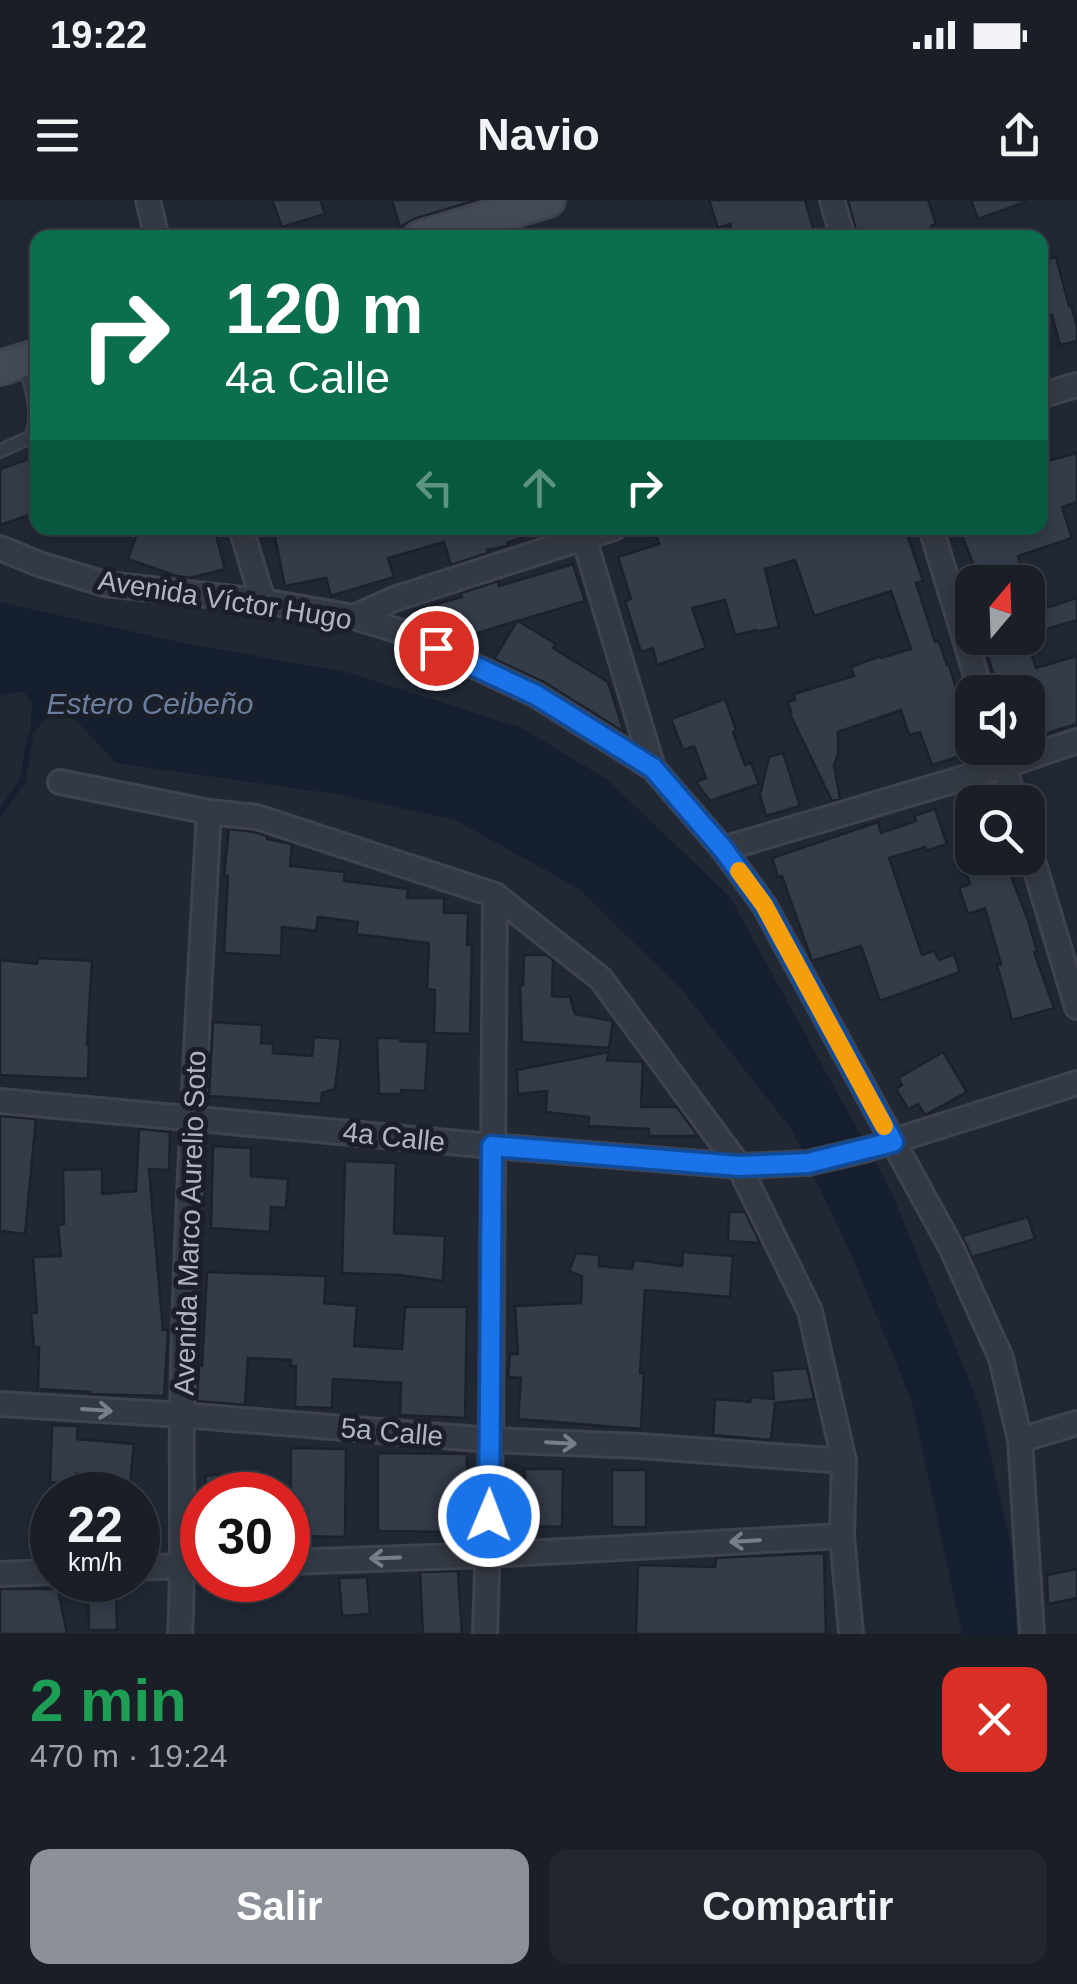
<!DOCTYPE html>
<html lang="es">
<head>
<meta charset="utf-8">
<style>
	body { margin:0; font-family:Arial,sans-serif; background:#22272f; color:#f1f3f6; height:100vh; display:flex; flex-direction:column; font-size:38px; white-space:nowrap }
	* { box-sizing:border-box; margin:0 }
	p { font-size:32px; color:#9fa2a7 }
	.icon { flex:none; width:55px; height:55px; fill:none; stroke:currentColor; stroke-width:2; stroke-linecap:round; stroke-linejoin:round }
	.map { position:relative; height:1434px; overflow:hidden }
	.side { display:flex; flex-direction:column; background:#191e27; flex:1 }
	.side>* { flex:none }
	.guide { position:absolute; left:30px; top:30px; width:1018px; height:305px; border-radius:20px; box-shadow:0 5px 15px #0003,0 0 0 2px #373c44; background:#0b6e4f; color:#fff; overflow:hidden }
	.needle { width:65px; rotate:19deg }
	.fabs { position:absolute; left:955px; top:365px; display:grid; gap:20px }
	.fabs a { display:grid; place-items:center; width:90px; height:90px; border-radius:20px; background:#191e27; box-shadow:0 5px 15px #0003,0 0 0 2px #373c44; font-size:50px }
	.speed { position:absolute; left:30px; top:1272px; display:flex; gap:20px; font-size:50px; font-weight:700; text-align:center }
	.speed>* { display:grid; place-content:center; width:130px; height:130px; border-radius:50%; background:#191e27; box-shadow:0 5px 15px #0003,0 0 0 2px #373c44; line-height:1 }
	.speed small { font-size:25px; font-weight:400 }
	.speed .limit { border:15px solid #d22; background:#fff; color:#111 }
	.pin { position:absolute; display:grid; place-items:center; width:85px; height:85px; color:#fff; margin:-42px; border:5px solid #fff; border-radius:50%; box-shadow:0 2px 10px #0007 }
	.me { position:absolute; width:110px; margin:-55px; rotate:1deg; stroke-linejoin:round; filter:drop-shadow(0 0 8px #0008) }
	.turn { display:flex; align-items:center; gap:35px; height:210px; padding:0 30px; font-size:45px }
	.turn .icon { width:130px; height:130px; stroke-width:2.5 }
	.turn b { display:block; font-size:70px; line-height:85px }
	.lanes { display:flex; align-items:center; height:95px; padding:0 30px; background:#0003; justify-content:center; gap:50px; direction:ltr }
	.lanes .off { opacity:.35 }
	.round { display:grid; place-items:center; flex:none; width:105px; height:105px; border-radius:20px; background:#22272f }
	.overview { display:flex; align-items:center; justify-content:space-between; height:170px; padding:0 30px }
	h1 { font-size:60px; font-weight:700; line-height:75px; color:#1e9e55 }
	.button { display:flex; gap:20px; margin-top:auto; padding:20px 30px }
	.button a { flex:1; height:115px; border-radius:20px; background:#8c9099; color:#fff; font-size:40px; font-weight:700; line-height:115px; text-align:center }
	.button a+a { background:#22272f; color:#f1f3f6 }
	.status { display:flex; justify-content:space-between; align-items:center; height:70px; padding:0 50px; background:#191e27; direction:ltr }
	.status svg { height:28px; fill:currentColor }
	header { display:flex; justify-content:space-between; align-items:center; height:130px; padding:0 30px; background:#191e27; font-size:45px; font-weight:700 }
	.map>svg:first-child { display:block }
</style>
</head>
<body>
<div class="status"><b>19:22</b><svg viewBox="0 0 49 12"><path d="M0 12V9h3v3zM5 12V6h3v6zM10 12V3h3v9zM15 12V0h3v12zM26 1h20v11H26zM47 4h2v5h-2z"/></svg></div>
<header><svg class="icon" aria-label="menu" viewBox="0 0 24 24"><path d="M4 6h16M4 12h16M4 18h16"/></svg>Navio<svg class="icon" aria-label="share" viewBox="0 0 24 24"><path d="M12 15V3M7 8l5-5 5 5M5 13v7h14v-7"/></svg></header>
<div class="map">
<svg width="1077" height="1434" viewBox="0 0 1077 1434">
	<rect width="100%" height="100%" fill="#212834"/>
	<!-- water -->
	<polygon fill="#161f2f" points="0,402 183,443 350,473 522,528 608,580 730,697 890,989 979,1204 1011,1345 1017,1434 962,1434 912,1202 852,1056 792,930 682,790 579,689 455,620 342,595 116,563 70,514 49,515 30,537 32,503 23,491 0,496"/>
	<g fill="none" stroke-linecap="round" stroke-linejoin="round">
		<!-- stream -->
		<polyline stroke="#161f2f" stroke-width="6" points="0,613 23,580 30,537"/>
	</g>
	<!-- building -->
	<g fill="#343c4a" stroke="#1c212b" stroke-width="2.5">
		<polygon points="272,0 320,0 325,14 282,27"/>
		<polygon points="392,0 477,0 414,19 400,27"/>
		<polygon points="709,0 805,0 816,38 732,38 730,24 718,28"/>
		<polygon points="848,0 928,0 936,24 931,26 932,30 907,38 858,38"/>
		<polygon points="971,0 1025,0 1025,2 978,19"/>
		<polygon points="1056,57 1069,106 1071,106 1077,126 1077,141 1060,145 1052,115 1040,119 1040,61"/>
		<polygon points="1077,253 1077,302 1062,307 1072,338 1018,356 1025,382 975,382 971,366 974,366 959,328 1040,328 1040,263"/>
		<polygon points="38,256 38,312 0,325 0,269"/>
		<polygon points="139,328 214,328 225,369 190,378 176,376 128,359"/>
		<polygon points="273,328 542,328 543,330 507,343 508,346 487,350 488,353 451,365 444,342 388,358 394,377 331,396 326,378 285,386"/>
		<polygon points="654,328 905,328 923,381 916,383 935,442 939,441 947,465 949,465 972,541 972,548 976,551 932,565 920,532 909,535 901,510 838,532 838,555 834,565 840,599 832,601 789,512 791,512 788,502 795,500 794,494 854,476 851,467 880,456 881,458 911,449 891,391 814,416 795,360 765,369 779,427 756,432 756,430 735,435 725,400 692,408 706,448 657,465 653,448 641,452 625,401 631,399 618,357 659,344"/>
		<polygon points="573,364 585,401 518,421 556,444 553,448 608,482 624,532 544,482 494,459 517,421 461,438 413,411 462,397 461,393 498,381 499,386"/>
		<polygon points="1077,398 1077,420 1041,431 1036,411"/>
		<polygon points="982,438 1026,438 1036,468 1077,456 1077,524 1028,539 1028,492 999,492"/>
		<polygon points="725,499 736,530 733,532 745,565 751,563 759,584 710,601 696,582 706,578 694,546 683,550 671,519"/>
		<polygon points="783,553 800,606 766,616 760,595 769,557"/>
		<polygon points="935,609 947,644 926,651 925,647 889,658 922,755 934,751 939,760 954,754 960,772 880,801 861,746 812,761 782,676 778,677 772,658 878,622 881,633 916,621 914,616"/>
		<polygon points="229,629 254,632 267,636 267,639 292,644 290,666 345,672 344,681 408,689 407,698 444,698 444,713 468,713 467,745 472,745 470,834 434,833 435,790 427,789 429,743 356,734 358,722 318,717 316,731 282,727 281,756 224,753 228,676 224,675"/>
		<polygon points="961,658 1004,658 1028,720 1037,752 1034,752 1054,808 1012,820 997,765 1001,764 985,708 968,714 959,688 970,684"/>
		<polygon points="524,755 547,755 553,760 552,796 570,797 575,814 613,821 609,848 522,842 520,785 523,785"/>
		<polygon points="38,758 92,761 87,845 89,845 88,879 0,875 0,760 37,764"/>
		<polygon points="213,822 262,825 261,843 273,844 273,853 312,856 314,837 341,839 335,889 322,893 321,904 209,896"/>
		<polygon points="377,838 400,838 400,841 428,842 425,891 401,890 401,894 379,894"/>
		<polygon points="609,852 607,860 643,862 641,907 677,907 698,936 649,936 649,929 588,926 589,917 546,912 547,891 518,894 517,870"/>
		<polygon points="943,852 967,892 925,915 918,904 908,909 896,889 902,885 898,878"/>
		<polygon points="0,916 36,919 25,1034 0,1031"/>
		<polygon points="139,929 170,932 169,970 149,969 163,1130 168,1130 164,1196 90,1194 90,1192 38,1189 39,1147 34,1147 31,1113 37,1113 33,1057 61,1056 58,1025 64,1024 63,970 102,969 102,994 136,991"/>
		<polygon points="213,946 251,948 251,976 288,979 286,1008 271,1007 270,1032 211,1028"/>
		<polygon points="345,961 396,963 394,1033 445,1036 443,1081 400,1075 342,1073"/>
		<polygon points="729,1012 745,1012 760,1043 728,1041"/>
		<polygon points="1028,1017 1035,1039 972,1057 962,1036"/>
		<polygon points="683,1052 733,1056 730,1097 645,1090 640,1173 644,1173 641,1229 518,1219 521,1178 508,1177 510,1154 518,1154 515,1106 581,1103 582,1076 569,1071 576,1053 599,1055 599,1066 632,1069 634,1060 682,1066"/>
		<polygon points="207,1072 326,1076 324,1103 357,1106 354,1146 402,1149 405,1107 467,1107 465,1218 400,1215 401,1183 333,1179 332,1208 295,1207 296,1166 291,1166 291,1160 248,1158 245,1205 197,1201 199,1166 202,1166"/>
		<polygon points="807,1168 814,1199 775,1203 771,1240 713,1235 715,1199 750,1202 751,1197 774,1199 772,1171"/>
		<polygon points="52,1225 78,1226 77,1239 134,1244 129,1295 115,1295 115,1276 76,1273 76,1283 50,1282"/>
		<polygon points="291,1248 346,1249 345,1337 290,1336"/>
		<polygon points="378,1253 467,1254 467,1332 378,1331"/>
		<polygon points="525,1269 563,1269 562,1327 524,1326"/>
		<rect x="612" y="1270" width="34" height="57"/>
		<polygon points="235,1273 237,1295 207,1295 205,1276"/>
		<polygon points="824,1353 826,1434 636,1434 638,1365 715,1367 716,1358"/>
		<polygon points="1077,1369 1077,1398 1048,1404 1047,1375"/>
		<polygon points="458,1371 462,1434 423,1434 420,1372"/>
		<polygon points="367,1377 370,1414 342,1416 339,1378"/>
		<polygon points="0,1389 58,1389 67,1434 0,1434"/>
		<polygon points="88,1391 116,1391 117,1430 89,1430"/>
	</g>
	<g fill="none" stroke-linecap="round" stroke-linejoin="round">
		<defs>
			<path id="lane" d="M0,251L31,237C41,213 31,188 25,164"/>
			<g id="street">
				<polyline points="148,0 157,38"/>
				<polyline points="832,0 843,38"/>
				<polyline points="1040,196 1077,185"/>
				<polyline points="241,328 263,401"/>
				<polyline points="581,328 653,568"/>
				<polyline points="931,328 981,492"/>
				<polyline points="0,348 39,364 105,384 263,401 354,417 402,432 536,495 653,568 723,649 764,705 952,1049 1001,1158 1020,1240 1032,1434"/>
				<polyline points="354,417 394,399 614,328"/>
				<polyline points="998,548 1015,602"/>
				<polyline points="60,582 209,612 257,617 495,695 601,779 739,966 810,1111 844,1261 842,1336 851,1434"/>
				<polyline points="1028,644 1077,807"/>
				<polyline points="723,649 1004,566 1077,541"/>
				<polyline points="0,901 492,946 739,966 808,963 868,949 1077,883"/>
				<polyline points="0,1204 182,1215 491,1240 640,1246 844,1261"/>
				<polyline points="1020,1240 1077,1223"/>
				<polyline points="288,1362 488,1355 842,1336"/>
				<polyline points="138,1368 202,1365"/>
				<polyline points="0,1374 52,1372"/>
				<path d="M180,1434C184,1360 181,1287 182,1213C186,1013 198,813 209,612"/>
				<polyline points="485,1434 491,1240 495,695"/>
			</g>
			<g id="secondary">
				<polyline points="420,38 548,0"/>
				<polyline points="0,168 38,156"/>
			</g>
		</defs>
		<!-- lane casing -->
		<use href="#lane" stroke="#3e434e" stroke-width="16"/>
		<!-- street casing -->
		<use href="#street" stroke="#3e434e" stroke-width="28"/>
		<!-- secondary casing -->
		<use href="#secondary" stroke="#3e434e" stroke-width="38"/>
		<!-- lane -->
		<use href="#lane" stroke="#343a44" stroke-width="11"/>
		<!-- street -->
		<use href="#street" stroke="#343a44" stroke-width="22"/>
		<!-- secondary -->
		<use href="#secondary" stroke="#434957" stroke-width="32"/>
	</g>
	<!-- one-way arrows -->
	<defs><path id="oneway-shaft" d="M-6 0H5M1.5-3L5.5 0L1.5 3" fill="none" stroke-width="1.6" stroke-linecap="round" stroke-linejoin="round" transform="scale(2.5)"/></defs>
	<g stroke="#787e89">
		<use href="#oneway-shaft" transform="translate(97 1210) rotate(4)"/>
		<use href="#oneway-shaft" transform="translate(561 1243) rotate(3)"/>
		<use href="#oneway-shaft" transform="translate(745 1341) rotate(177)"/>
		<use href="#oneway-shaft" transform="translate(385 1358) rotate(178)"/>
	</g>
	<g fill="none" stroke-linecap="round" stroke-linejoin="round">
		<defs>
			<polyline id="route" points="436,448 536,495 653,568 723,649 764,705 893,942 808,963 739,966 492,946 489,1316"/>
		</defs>
		<!-- route casing -->
		<use href="#route" stroke="#114b97" stroke-width="25"/>
		<!-- route -->
		<use href="#route" stroke="#1a73e8" stroke-width="18"/>
		<!-- slow -->
		<polyline stroke="#f59e0b" stroke-width="18" points="739,671 764,705 884,926"/>
	</g>
	<g text-anchor="middle" dominant-baseline="central" stroke-width="10" stroke-linejoin="round" paint-order="stroke">
		<!-- street labels -->
		<g font-size="28" fill="#afb5c1" stroke="#1a1f29">
			<text transform="translate(225 400) rotate(9)">Avenida Víctor Hugo</text>
			<text transform="translate(394 937) rotate(6)">4a Calle</text>
			<text transform="translate(190 1023) rotate(-88)">Avenida Marco Aurelio Soto</text>
			<text transform="translate(392 1232) rotate(5)">5a Calle</text>
		</g>
		<!-- water labels -->
		<g font-size="30" font-style="italic" fill="#6b7e9d" stroke="#1a1f29">
			<text x="150" y="503">Estero Ceibeño</text>
		</g>
	</g>
</svg>
<div class="fabs">
<a><svg class="needle" viewBox="-14 -14 28 28"><path d="M0-13l5 13h-10z" fill="#e53935"/><path d="M0 13l5-13h-10z" fill="#9fa2a7"/></svg></a>
<a><svg class="icon" aria-label="sound" viewBox="0 0 24 24"><path d="M4 9h4l5-4v14l-5-4H4zM17 9q2 3 0 6"/></svg></a>
<a><svg class="icon" aria-label="search" viewBox="0 0 24 24"><circle cx="10" cy="10" r="6"/><path d="M15 15l6 6"/></svg></a>
</div>
<div class="speed"><div>22<small>km/h</small></div><div class="limit">30</div></div>
<div class="pin" style="left:436px;top:448px;background:#d93025"><svg class="icon" aria-label="arrive" viewBox="0 0 24 24"><path d="M6 21V4h12l-3 4 3 4H6"/></svg></div>
<svg class="me" style="left:489px;top:1316px" viewBox="-20 -20 40 40"><circle r="17" fill="#1a73e8" stroke="#fff" stroke-width="3"/><path d="M0-11L8 9 0 5-8 9z" fill="#fff"/></svg>
<div class="guide">
<div class="turn"><svg class="icon" aria-label="right" viewBox="0 0 24 24"><path d="M7 20v-9h11M14 6l5 5-5 5"/></svg><div><b>120 m</b>4a Calle</div></div>
<div class="lanes"><svg class="icon off" aria-label="left" viewBox="0 0 24 24"><path d="M17 20v-9H6M10 6l-5 5 5 5"/></svg><svg class="icon off" aria-label="ahead" viewBox="0 0 24 24"><path d="M12 20V5M6 11l6-6 6 6"/></svg><svg class="icon" aria-label="right" viewBox="0 0 24 24"><path d="M7 20v-9h11M14 6l5 5-5 5"/></svg></div>
</div>
</div>
<section class="side">
<div class="overview"><div><h1>2 min</h1><p>470 m · 19:24</p></div><a class="round" style="background:#d93025;color:#fff"><svg class="icon" aria-label="close" viewBox="0 0 24 24"><path d="M6 6l12 12M18 6L6 18"/></svg></a></div>
<div class="button"><a>Salir</a><a>Compartir</a></div>
</section>
</body>
</html>
